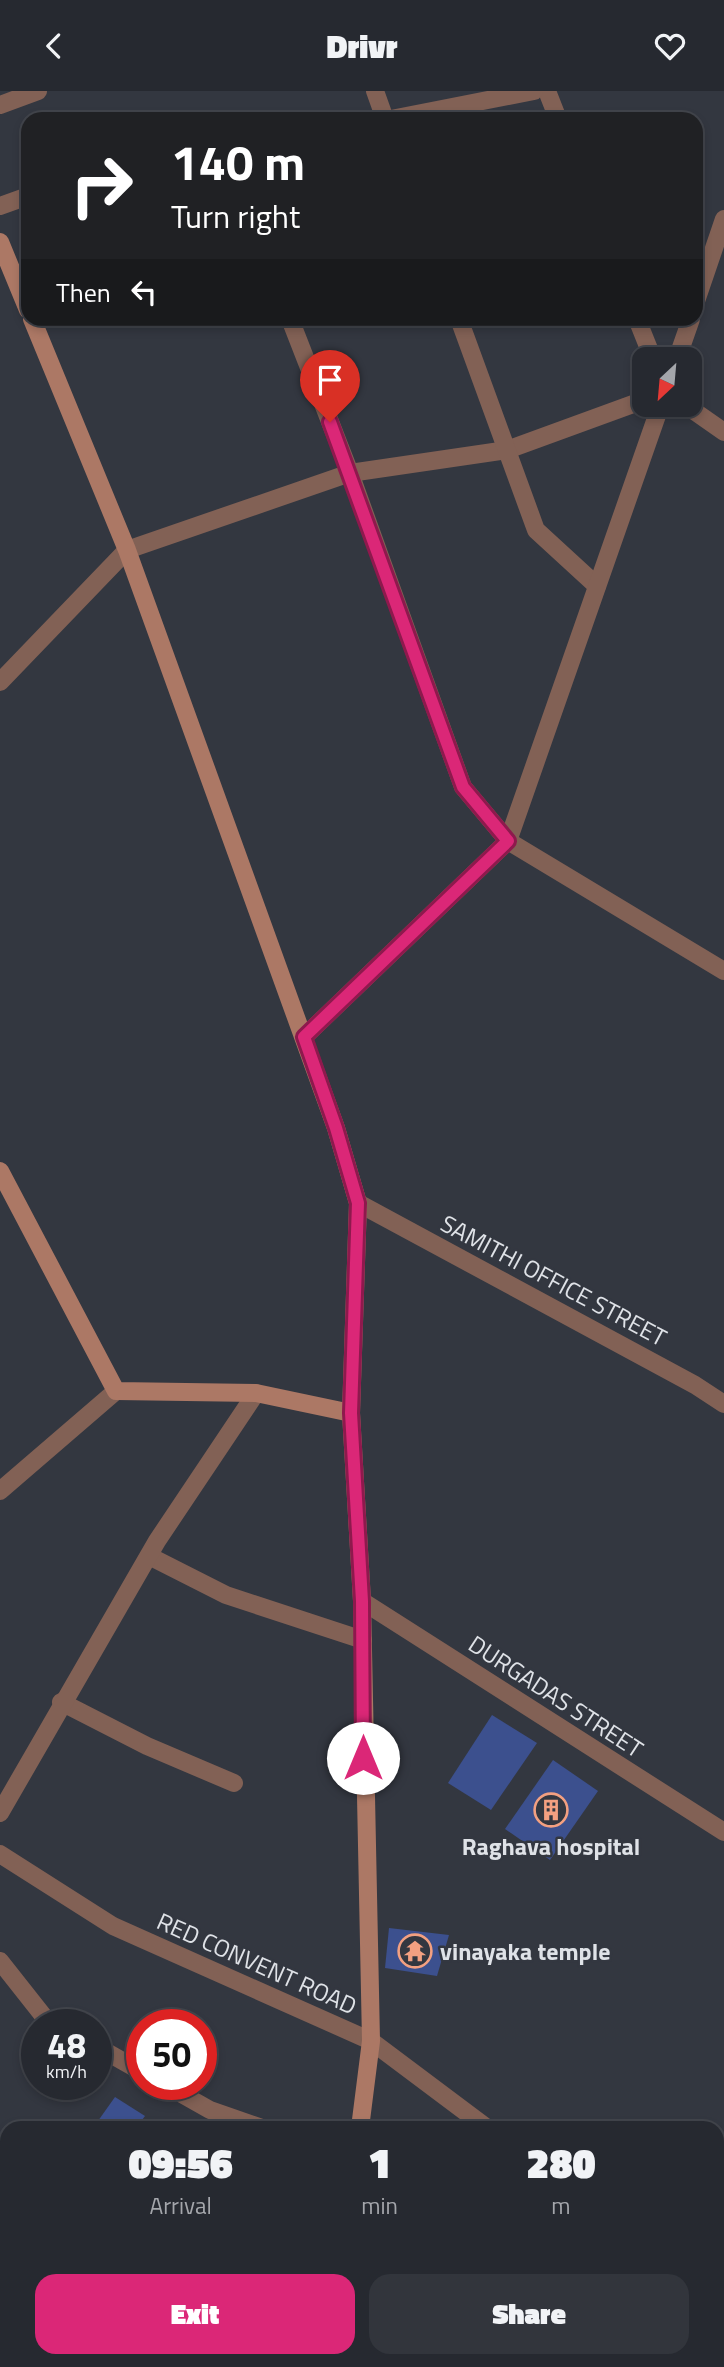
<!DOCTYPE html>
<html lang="en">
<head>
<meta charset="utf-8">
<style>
	body { margin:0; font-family:"Titillium Web",sans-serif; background:#32353c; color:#f1f3f6; height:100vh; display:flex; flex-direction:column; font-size:26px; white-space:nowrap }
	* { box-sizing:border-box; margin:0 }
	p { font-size:23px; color:#a4a6ab }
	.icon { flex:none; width:38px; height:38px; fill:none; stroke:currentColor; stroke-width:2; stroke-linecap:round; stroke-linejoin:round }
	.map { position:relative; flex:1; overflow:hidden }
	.drawer { position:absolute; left:0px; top:2030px; width:724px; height:247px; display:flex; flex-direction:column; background:#262930; border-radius:21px 21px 0 0; box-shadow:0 4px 10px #0003,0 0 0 2px #42454c }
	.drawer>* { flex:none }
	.hud { position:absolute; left:21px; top:21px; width:682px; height:214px; border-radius:21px; box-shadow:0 4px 10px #0003,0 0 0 2px #42454c; background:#202124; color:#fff; overflow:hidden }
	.needle { width:46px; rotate:206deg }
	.fabs { position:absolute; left:632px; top:256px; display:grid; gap:14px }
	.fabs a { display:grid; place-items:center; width:70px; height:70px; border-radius:14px; background:#262930; box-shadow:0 4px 10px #0003,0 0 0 2px #42454c; font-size:35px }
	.speed { position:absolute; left:21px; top:1918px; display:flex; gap:14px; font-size:35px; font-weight:700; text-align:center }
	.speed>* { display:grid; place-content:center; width:91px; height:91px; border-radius:50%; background:#262930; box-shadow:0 4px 10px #0003,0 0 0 2px #42454c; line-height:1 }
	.speed small { font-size:18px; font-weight:400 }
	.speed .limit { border:10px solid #d22; background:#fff; color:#111 }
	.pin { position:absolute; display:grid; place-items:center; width:60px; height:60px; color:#fff; margin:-72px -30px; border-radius:50% 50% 50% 0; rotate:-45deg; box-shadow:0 0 7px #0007 }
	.pin .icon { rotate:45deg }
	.me { position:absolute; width:77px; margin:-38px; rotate:0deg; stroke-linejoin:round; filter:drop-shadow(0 0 5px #0008) }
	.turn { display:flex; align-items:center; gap:24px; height:147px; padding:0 35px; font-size:32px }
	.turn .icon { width:91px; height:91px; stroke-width:2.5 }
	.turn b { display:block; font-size:49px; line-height:60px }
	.then { display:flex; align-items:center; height:66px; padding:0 35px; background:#0003; gap:14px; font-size:26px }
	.eta { display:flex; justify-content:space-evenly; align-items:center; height:119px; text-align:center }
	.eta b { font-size:42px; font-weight:800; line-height:49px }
	.button { display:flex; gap:14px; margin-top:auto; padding:14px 35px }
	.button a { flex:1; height:80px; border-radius:21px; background:#db2777; color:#fff; font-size:28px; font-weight:800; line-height:80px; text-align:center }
	.button a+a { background:#32353c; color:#f1f3f6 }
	header { display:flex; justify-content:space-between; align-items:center; height:91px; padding:0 35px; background:#262930; font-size:32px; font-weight:800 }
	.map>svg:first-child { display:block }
</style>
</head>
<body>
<header><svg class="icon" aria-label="back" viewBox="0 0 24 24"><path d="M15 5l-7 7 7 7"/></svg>Drivr<svg class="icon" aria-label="heart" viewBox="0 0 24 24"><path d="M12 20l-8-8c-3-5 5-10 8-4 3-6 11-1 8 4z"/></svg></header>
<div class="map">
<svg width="724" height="2276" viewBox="0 0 724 2276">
	<rect width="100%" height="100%" fill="#333740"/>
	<!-- building -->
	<g fill="#3c508e">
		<polygon points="492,1624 537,1652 491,1719 448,1692"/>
		<polygon points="553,1669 598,1700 550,1769 505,1738"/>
		<polygon points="389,1837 449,1844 437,1885 385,1877"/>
		<polygon points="115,2006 145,2025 136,2037 93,2037"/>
	</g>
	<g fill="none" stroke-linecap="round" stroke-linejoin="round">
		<!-- street -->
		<g stroke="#826155" stroke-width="18">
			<polyline points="375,0 385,28"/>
			<polyline points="547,0 558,28"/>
			<polyline points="0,14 38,0"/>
			<polyline points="391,28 534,0"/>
			<polyline points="0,115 28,105"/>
			<polyline points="696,210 724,128"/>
			<polyline points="290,228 350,382 507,359 644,309"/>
			<polyline points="459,228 536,439 597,495"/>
			<polyline points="637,228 653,268"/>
			<polyline points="677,268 691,228"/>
			<polyline points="684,313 724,341"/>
			<polyline points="0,591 127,459 350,382 463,696 508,750 724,880"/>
			<polyline points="304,946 508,750 661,313"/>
			<polyline points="358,1112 695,1294 724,1313"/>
			<polyline points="0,1400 116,1300"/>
			<polyline points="149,1465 226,1504 363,1549"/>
			<polyline points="362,1510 724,1741"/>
			<polyline points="61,1611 147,1655 234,1692"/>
			<polyline points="0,1722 157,1450 256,1302"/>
			<polyline points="0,1763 113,1835 371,1950 487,2037"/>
			<polyline points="0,1870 45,1927 57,1934"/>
			<polyline points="96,1955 142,1981"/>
			<polyline points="164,1993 210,2019 262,2037"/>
			<polyline points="0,2055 7,2063"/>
			<polyline points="718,2225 724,2230"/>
			<polyline points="0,2257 7,2232"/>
		</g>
		<!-- secondary -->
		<g stroke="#ac7865" stroke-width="18">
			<polyline points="0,151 28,219"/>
			<polyline points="32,228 127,459 336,1037 358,1112 351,1322 362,1510 371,1950 360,2037"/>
			<polyline points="0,1080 116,1300 256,1302 351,1322"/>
			<polyline points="359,2276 359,2270"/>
		</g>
	</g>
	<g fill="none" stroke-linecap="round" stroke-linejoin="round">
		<defs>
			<polyline id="route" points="330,331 463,696 508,750 304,946 336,1037 358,1112 351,1322 362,1510 363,1667"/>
		</defs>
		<!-- route casing -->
		<use href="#route" stroke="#8e194d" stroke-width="18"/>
		<!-- route -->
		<use href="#route" stroke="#db2777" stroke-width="12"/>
	</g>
	<!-- icons -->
	<defs>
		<symbol id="building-ring" viewBox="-11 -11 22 22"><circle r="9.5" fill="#333740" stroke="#f3a081" stroke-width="1.5"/><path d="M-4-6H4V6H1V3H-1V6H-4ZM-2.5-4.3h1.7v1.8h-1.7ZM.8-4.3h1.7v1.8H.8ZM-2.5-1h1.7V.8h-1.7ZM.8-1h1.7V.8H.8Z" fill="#f3a081"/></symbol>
		<symbol id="temple-ring" viewBox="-11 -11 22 22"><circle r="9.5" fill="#333740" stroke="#f3a081" stroke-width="1.5"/><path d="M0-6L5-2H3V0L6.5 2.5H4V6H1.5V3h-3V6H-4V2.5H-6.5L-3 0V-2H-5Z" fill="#f3a081"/></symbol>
	</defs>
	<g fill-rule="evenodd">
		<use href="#building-ring" x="532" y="1700" width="38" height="38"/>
		<use href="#temple-ring" x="396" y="1841" width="38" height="38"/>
	</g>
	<g text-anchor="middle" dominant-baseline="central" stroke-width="5" stroke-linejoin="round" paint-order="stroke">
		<!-- street labels -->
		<g font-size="24" fill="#dfe2e7" stroke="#333740">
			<text transform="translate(554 1189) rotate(28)">SAMITHI OFFICE STREET</text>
			<text transform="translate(556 1605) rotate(33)">DURGADAS STREET</text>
			<text transform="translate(257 1872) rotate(24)">RED CONVENT ROAD</text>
		</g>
		<!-- poi labels -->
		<g font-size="24" font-weight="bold" fill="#dfe2e7" stroke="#333740">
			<text x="551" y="1755">Raghava hospital</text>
			<text x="440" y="1860" text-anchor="start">vinayaka temple</text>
		</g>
	</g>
</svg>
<div class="fabs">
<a><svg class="needle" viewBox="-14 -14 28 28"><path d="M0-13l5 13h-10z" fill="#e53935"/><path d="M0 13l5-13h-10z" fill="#a4a6ab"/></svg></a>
</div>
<div class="speed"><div>48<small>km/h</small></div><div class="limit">50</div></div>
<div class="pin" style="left:330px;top:331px;background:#d93025"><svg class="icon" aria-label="arrive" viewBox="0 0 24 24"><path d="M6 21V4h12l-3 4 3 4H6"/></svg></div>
<svg class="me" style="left:363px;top:1667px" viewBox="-20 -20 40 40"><circle r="19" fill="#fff"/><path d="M0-13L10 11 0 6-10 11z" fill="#db2777"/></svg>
<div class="hud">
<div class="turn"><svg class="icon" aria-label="right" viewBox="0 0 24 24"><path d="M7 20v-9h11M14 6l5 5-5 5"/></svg><div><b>140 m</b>Turn right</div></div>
<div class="then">Then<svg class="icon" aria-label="left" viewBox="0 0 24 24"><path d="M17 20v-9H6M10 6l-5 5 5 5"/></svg></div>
</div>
<section class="drawer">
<div class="eta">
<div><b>09:56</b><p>Arrival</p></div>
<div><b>1</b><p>min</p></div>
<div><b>280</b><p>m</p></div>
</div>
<div class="button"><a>Exit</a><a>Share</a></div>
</section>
</div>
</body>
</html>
